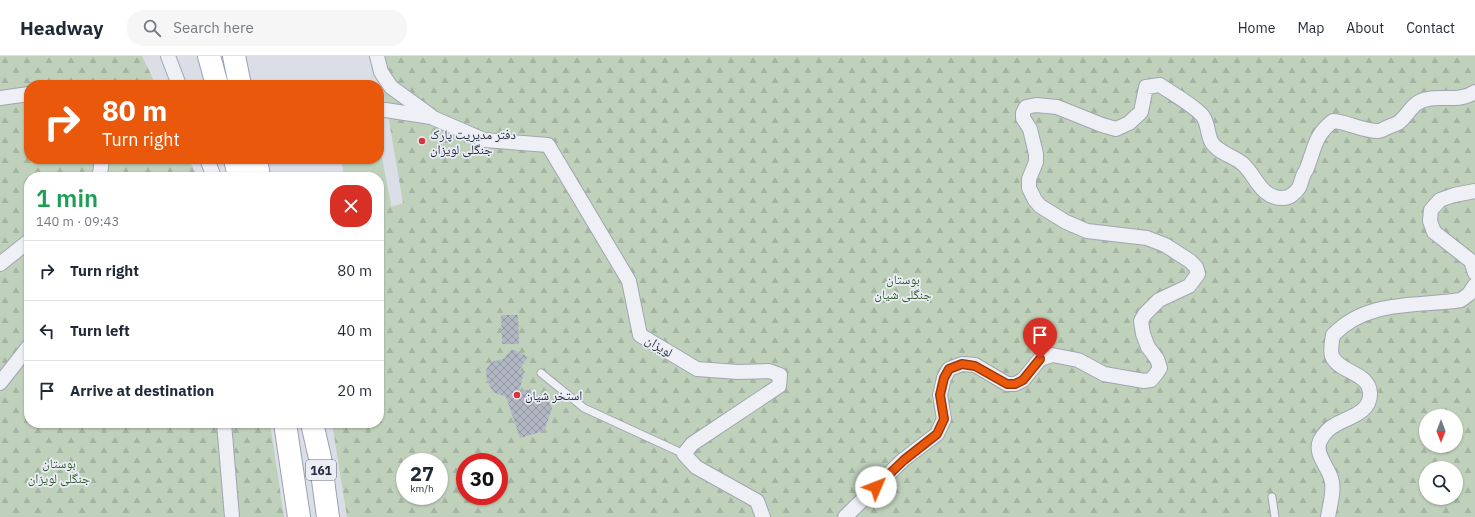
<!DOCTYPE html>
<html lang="en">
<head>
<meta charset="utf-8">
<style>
	body { margin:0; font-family:"IBM Plex Sans","Noto Naskh Arabic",sans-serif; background:#f6f6f7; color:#1f2937; height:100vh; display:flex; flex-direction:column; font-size:15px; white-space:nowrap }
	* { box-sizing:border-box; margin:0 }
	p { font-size:13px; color:#747a83 }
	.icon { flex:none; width:22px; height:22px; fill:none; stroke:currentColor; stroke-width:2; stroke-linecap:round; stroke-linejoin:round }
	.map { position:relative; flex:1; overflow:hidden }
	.drawer { position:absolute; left:24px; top:116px; width:360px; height:256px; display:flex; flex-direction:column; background:#fff; border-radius:16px; box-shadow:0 1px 3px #0004 }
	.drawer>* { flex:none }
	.hud { position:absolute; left:24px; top:24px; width:360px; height:84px; border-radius:16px; box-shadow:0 1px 3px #0004; background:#ea580c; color:#fff; overflow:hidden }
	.needle { width:26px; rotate:180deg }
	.buttons { position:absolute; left:1419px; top:353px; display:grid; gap:8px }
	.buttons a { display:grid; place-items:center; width:44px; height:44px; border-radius:50%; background:#fff; box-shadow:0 1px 3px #0004; font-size:20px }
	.speed { position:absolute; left:396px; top:397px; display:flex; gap:8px; font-size:20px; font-weight:700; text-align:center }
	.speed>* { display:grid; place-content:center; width:52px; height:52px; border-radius:50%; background:#fff; box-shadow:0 1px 3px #0004; line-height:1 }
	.speed small { font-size:10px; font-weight:400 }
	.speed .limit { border:6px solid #d22; background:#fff; color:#111 }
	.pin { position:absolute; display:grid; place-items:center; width:34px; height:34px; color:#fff; margin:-41px -17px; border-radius:50% 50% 50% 0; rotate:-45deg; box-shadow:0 0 4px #0007 }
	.pin .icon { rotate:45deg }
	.me { position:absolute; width:44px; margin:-22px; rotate:46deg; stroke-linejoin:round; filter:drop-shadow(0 0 3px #0008) }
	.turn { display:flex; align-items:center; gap:14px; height:84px; padding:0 12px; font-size:18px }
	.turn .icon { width:52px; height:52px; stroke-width:2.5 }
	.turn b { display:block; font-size:28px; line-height:34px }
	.round { display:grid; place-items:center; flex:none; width:42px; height:42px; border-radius:16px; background:#f6f6f7 }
	.head { display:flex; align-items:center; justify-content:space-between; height:68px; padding:0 12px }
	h1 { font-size:24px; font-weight:600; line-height:30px; color:#1e9e55 }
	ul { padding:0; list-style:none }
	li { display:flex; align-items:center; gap:12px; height:60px; padding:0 12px; border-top:1px solid #e0e1e3 }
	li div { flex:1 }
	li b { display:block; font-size:15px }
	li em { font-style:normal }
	header { display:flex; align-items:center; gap:24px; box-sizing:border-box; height:56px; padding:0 20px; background:#fff; border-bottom:1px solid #e0e1e3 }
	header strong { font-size:19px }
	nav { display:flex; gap:22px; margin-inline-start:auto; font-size:14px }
	.search { width:280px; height:36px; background:#f6f6f7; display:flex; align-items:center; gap:10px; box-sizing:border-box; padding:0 14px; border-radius:16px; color:#747a83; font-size:15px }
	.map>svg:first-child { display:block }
</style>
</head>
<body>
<header>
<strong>Headway</strong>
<div class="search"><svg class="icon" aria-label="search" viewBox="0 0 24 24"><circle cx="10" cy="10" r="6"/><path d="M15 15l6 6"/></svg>Search here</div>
<nav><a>Home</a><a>Map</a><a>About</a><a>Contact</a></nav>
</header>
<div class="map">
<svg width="1475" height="461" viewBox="0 0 1475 461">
	<defs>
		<pattern id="forest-firs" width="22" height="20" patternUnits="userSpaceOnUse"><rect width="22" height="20" fill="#bfd1bb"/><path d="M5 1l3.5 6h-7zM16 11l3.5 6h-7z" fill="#a4b4a2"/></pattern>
		<pattern id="building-cross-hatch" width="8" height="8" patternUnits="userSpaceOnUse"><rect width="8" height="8" fill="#b2b7c4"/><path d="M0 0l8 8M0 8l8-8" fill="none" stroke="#9195a1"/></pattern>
	</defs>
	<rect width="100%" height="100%" fill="#dbdee7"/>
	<!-- grass -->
	<polygon fill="#bfd1bb" points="379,85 394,165 379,169 379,121 344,121 341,103 379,103"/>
	<!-- forest -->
	<g fill="url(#forest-firs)" fill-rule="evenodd">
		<polygon points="0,0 142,0 156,29 29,29 29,103 189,103 197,121 29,121 29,367 270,367 284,461 0,461"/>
		<path d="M378,0H1475V461H347L332,367H379V155L403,147ZM1426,360H1456V390H1426ZM405,406H439V440H405ZM465,406H499V440H465ZM1426,412H1456V442H1426Z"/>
	</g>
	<!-- building -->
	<g fill="url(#building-cross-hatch)">
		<polygon points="501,259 518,259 519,288 502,288"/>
		<polygon points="512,293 528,301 519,314 524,316 519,336 530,333 534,341 546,337 552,353 544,375 520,382 506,341 493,336 487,324 486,314 491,306 503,303"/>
	</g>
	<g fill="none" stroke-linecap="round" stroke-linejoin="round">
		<defs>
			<g id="lane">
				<polyline points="541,317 584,352 684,398"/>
				<polyline points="1272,441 1275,461"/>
			</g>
			<g id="street">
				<polyline points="168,0 179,29"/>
				<polyline points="377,0 381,16 391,31 431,60"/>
				<polyline points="0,42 29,38"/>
				<polyline points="379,53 431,61 484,84 548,89 629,225 640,279 697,313 738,316 769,315 780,319 779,330 692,388 684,398 696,411 757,445 763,461"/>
				<polyline points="207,103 214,121"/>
				<polyline points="98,121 100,118 102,103"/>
				<polyline points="1475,135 1454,139 1440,144 1431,154 1430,165 1434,176 1471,205 1475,217"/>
				<polyline points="0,208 29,185"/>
				<polyline points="0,327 29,290"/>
				<polyline points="224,367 232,461"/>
				<path d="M845,461L903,404L937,378L944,363L940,339L944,322L949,313L962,308L975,309L1007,328H1015L1023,324L1040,303L1052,299L1078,304L1104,318L1144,325L1151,324L1156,318L1160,312L1157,303L1148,291L1143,278L1141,265L1145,258L1159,244L1189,230L1198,218L1196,211L1190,205L1165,189L1147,182L1087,175L1066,166L1040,150L1035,144L1029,132V123L1036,106V98L1030,73L1023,62V57L1026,51L1036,49L1057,51L1102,69L1116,73L1129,67L1141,56L1146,31L1160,29C1173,38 1190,47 1202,59C1208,66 1207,76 1211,85C1216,96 1234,100 1243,108C1256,120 1261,142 1282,142C1287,142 1290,141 1293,138C1301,132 1300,128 1303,120C1304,117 1306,115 1307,112C1315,92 1314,80 1333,65C1348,66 1362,75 1378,75C1380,75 1384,73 1386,72C1390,70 1394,69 1398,67C1409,59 1412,45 1428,43C1444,40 1460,46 1475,36"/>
				<path d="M1328,461C1330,448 1335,434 1331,422C1328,411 1314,397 1320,385C1323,379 1329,372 1335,369C1348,361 1371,357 1370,337C1369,316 1339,317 1332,300C1330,294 1332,285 1333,279C1368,243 1416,251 1461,244L1469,238L1475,229"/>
			</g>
			<g id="primary">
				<polyline points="209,0 217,29"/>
				<polyline points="234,0 240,29"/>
				<polyline points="235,103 239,121"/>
				<polyline points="256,103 259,121"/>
				<polyline points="285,367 299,461"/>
				<polyline points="312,367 320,402 328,461"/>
			</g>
		</defs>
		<!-- lane casing -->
		<use href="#lane" stroke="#a0a5b1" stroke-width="9"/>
		<!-- street casing -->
		<use href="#street" stroke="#a0a5b1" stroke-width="16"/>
		<!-- primary casing -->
		<use href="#primary" stroke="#99a2b3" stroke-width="24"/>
		<!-- lane -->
		<use href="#lane" stroke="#eef0f5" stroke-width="7"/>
		<!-- street -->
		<use href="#street" stroke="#eef0f5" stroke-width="14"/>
		<!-- primary -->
		<use href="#primary" stroke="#fff" stroke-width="22"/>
	</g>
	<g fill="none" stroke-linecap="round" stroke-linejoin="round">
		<defs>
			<polyline id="route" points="876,431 904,404 937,378 944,363 940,339 944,322 949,313 962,308 975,310 1007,328 1015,328 1023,324 1040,303"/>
		</defs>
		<!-- route casing -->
		<use href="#route" stroke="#983908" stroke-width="10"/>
		<!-- route -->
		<use href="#route" stroke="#ea580c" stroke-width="7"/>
	</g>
	<!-- markers -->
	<g fill="#d8333f" stroke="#eaeef4" stroke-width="1.5">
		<circle cx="422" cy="85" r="4"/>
		<circle cx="517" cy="339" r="4"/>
	</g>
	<g text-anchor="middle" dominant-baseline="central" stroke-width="3.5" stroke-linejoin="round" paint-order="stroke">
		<!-- shield labels -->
		<rect fill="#eaeef4" stroke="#5f6675" stroke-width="1" x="306" y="404" width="30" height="20" rx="3"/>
		<g font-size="12" font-weight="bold" fill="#242b3e">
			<text x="321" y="414">161</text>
		</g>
		<!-- poi labels -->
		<g font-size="13" fill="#242b3e" stroke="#eaeef4" text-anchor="start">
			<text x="430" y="78">دفتر مدیریت پارک<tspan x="430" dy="15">جنگلی لویزان</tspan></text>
			<text x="525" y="339">استخر شیان</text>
		</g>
		<!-- park labels -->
		<g font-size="13" fill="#355a30" stroke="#eaeef4">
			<text x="903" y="223">بوستان<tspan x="903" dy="15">جنگلی شیان</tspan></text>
			<text x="59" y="407">بوستان<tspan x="59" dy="15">جنگلی لویزان</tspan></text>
		</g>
		<!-- street labels -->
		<g font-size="13" fill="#242b3e" stroke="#eaeef4">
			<text transform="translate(659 290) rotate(31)">لویزان</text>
		</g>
	</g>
</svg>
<div class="buttons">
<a><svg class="needle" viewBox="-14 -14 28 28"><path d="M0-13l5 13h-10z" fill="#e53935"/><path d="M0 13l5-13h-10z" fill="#747a83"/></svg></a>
<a><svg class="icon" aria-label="search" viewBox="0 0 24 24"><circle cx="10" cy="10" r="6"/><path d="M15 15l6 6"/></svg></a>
</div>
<div class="speed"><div>27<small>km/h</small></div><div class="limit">30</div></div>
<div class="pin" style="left:1040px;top:303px;background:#d93025"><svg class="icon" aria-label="arrive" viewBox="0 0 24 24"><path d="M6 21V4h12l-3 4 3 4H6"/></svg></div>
<svg class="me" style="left:876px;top:431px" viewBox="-20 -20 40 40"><circle r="19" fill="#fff"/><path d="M0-13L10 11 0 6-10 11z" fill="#ea580c"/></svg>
<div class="hud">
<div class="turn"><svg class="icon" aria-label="right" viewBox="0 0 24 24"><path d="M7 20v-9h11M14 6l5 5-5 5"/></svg><div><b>80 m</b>Turn right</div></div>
</div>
<section class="drawer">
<div class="head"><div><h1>1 min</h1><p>140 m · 09:43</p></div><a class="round" style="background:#d93025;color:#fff"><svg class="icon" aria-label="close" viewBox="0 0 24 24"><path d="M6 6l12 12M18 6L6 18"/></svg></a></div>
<ul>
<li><svg class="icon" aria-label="right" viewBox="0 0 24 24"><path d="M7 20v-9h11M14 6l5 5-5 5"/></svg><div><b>Turn right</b></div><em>80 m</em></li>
<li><svg class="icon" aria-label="left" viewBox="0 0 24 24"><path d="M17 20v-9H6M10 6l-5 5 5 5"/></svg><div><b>Turn left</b></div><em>40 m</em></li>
<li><svg class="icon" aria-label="arrive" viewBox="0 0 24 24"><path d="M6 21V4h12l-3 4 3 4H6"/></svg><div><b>Arrive at destination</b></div><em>20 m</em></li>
</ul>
</section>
</div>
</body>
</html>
